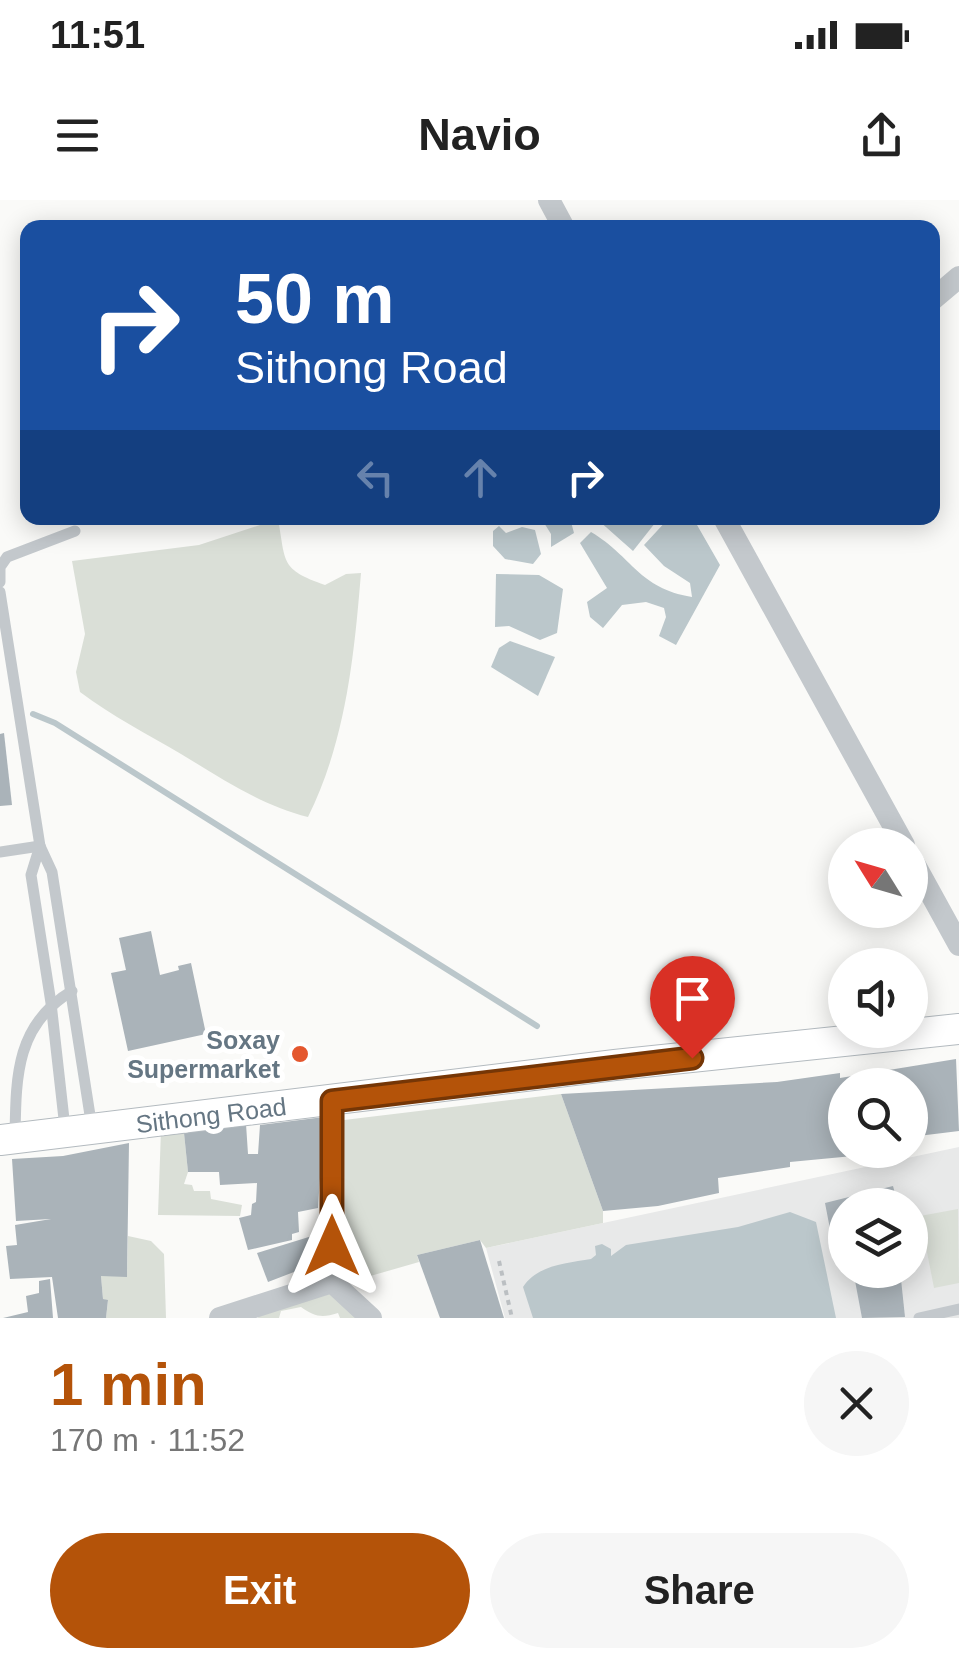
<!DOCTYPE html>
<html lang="en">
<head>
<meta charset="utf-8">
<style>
	body { margin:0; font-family:Helvetica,sans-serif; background:#f6f6f6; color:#222; height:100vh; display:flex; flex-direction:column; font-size:38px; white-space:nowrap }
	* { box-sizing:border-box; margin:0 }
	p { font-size:32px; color:#767676 }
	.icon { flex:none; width:55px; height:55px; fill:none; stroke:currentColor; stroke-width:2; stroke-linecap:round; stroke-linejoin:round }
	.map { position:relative; height:1118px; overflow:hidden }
	.details { display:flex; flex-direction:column; background:#fff; flex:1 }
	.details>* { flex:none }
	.guide { position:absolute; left:20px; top:20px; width:920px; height:305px; border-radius:20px; box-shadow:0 5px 25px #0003; background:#1a4fa0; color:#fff; overflow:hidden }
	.needle { width:65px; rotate:307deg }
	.tools { position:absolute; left:828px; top:628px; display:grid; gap:20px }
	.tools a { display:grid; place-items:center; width:100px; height:100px; border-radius:50%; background:#fff; box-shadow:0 5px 25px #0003; font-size:50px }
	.pin { position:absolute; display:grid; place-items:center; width:85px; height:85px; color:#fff; margin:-102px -42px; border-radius:50% 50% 50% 0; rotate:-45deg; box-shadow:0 0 10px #0007 }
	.pin .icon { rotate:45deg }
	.me { position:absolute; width:110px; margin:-55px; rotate:0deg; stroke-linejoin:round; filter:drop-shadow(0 0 8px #0008) }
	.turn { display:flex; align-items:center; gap:35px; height:210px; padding:0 50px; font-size:45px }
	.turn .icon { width:130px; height:130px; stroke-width:2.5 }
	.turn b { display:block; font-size:70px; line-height:85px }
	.lanes { display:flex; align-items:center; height:95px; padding:0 50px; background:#0003; justify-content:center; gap:50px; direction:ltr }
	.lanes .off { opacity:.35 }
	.round { display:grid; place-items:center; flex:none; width:105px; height:105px; border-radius:52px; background:#f6f6f6 }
	.summary { display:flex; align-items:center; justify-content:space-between; height:170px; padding:0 50px }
	h1 { font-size:60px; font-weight:800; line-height:75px; color:#b45309 }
	.button { display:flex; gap:20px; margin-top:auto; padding:20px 50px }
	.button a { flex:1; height:115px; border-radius:60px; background:#b45309; color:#fff; font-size:40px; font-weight:800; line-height:115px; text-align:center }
	.button a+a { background:#f6f6f6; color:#222 }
	.status { display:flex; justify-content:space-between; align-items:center; height:70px; padding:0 50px; background:#fff; direction:ltr }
	.status svg { height:28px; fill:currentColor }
	header { display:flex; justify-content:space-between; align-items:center; height:130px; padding:0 50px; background:#fff; font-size:45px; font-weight:800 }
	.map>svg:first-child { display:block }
</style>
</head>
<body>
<div class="status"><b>11:51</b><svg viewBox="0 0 49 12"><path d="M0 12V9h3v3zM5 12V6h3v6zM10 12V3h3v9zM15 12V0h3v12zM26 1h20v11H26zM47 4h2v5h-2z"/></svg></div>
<header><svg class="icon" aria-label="menu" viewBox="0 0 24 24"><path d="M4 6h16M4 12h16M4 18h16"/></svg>Navio<svg class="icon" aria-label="share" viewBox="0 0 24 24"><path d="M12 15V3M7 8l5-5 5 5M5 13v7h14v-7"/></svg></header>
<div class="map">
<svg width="959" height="1118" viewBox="0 0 959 1118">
	<rect width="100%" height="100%" fill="#fafaf8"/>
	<!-- built -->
	<path fill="#e8e9e9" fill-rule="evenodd" d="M959,947V1118H505L486,1048ZM845,1005H910V1070H845Z"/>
	<!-- green -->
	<g fill="#dadfd7">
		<path d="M278,319C286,363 280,369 325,385L346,374L361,373C354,457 346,540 308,617C262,606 221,578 181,554C147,534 112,516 80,492L76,472L85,434L72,361L199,345Z"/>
		<polygon points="561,894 603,1011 603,1023 486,1048 480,1040 417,1055 419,1062 346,1083 344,920"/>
		<polygon points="161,930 184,933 188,972 184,984 192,985 194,991 210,991 211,999 242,1005 240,1016 158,1015"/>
		<polygon points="958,1009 959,1083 934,1088 920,1016"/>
		<polygon points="128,1036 151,1041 164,1054 166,1118 106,1118 108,1101 103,1099 101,1076 127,1076"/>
		<path d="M329,1091L358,1118H340L338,1113C322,1118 315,1117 301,1107L281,1111L279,1118H258L261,1111Z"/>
	</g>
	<!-- water -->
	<g fill="#bbc7cb">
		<polygon points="541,318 570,318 574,333 551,347 551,334"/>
		<polygon points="601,318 659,318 633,351 598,320"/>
		<path d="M669,318H693L720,365L676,445L659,436L666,417L664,408L646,402L622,405L603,428L590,417L587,402L607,388L580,343L591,332C633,357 638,388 692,397L690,383L664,366L644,345Z"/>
		<polygon points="499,326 506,333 522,327 535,330 541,354 533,364 505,359 493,346 493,331"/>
		<polygon points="496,374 539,375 563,389 557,433 540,440 509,426 495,427"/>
		<polygon points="510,441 555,457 538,496 491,467 499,448"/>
		<path d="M790,1012L816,1022L836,1118H533L523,1087C537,1065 567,1063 591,1059L596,1055L595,1046L602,1044L611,1049V1056L626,1045L738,1027Z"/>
	</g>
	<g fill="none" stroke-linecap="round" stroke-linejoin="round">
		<!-- stream -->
		<polyline stroke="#bbc7cb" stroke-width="6" points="33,514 55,523 537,826"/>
	</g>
	<!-- building -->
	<g fill="#aab3b9">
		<polygon points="4,533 12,605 0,606 0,534"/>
		<polygon points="151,731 160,775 179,770 178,766 191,763 206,834 128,851 111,773 126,770 119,738"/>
		<polygon points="956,859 959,931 910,937 910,885 845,885 845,950 852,950 853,956 790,962 790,967 718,978 719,993 658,1006 603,1011 561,894 777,882 840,873 840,878"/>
		<polygon points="324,917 318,1008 298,1012 299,1032 292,1034 292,1040 248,1050 239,1018 251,1015 252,1004 256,1002 257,983 220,985 219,972 188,972 184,933 246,924 248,954 258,954 260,925"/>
		<polygon points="129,943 127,1077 101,1076 103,1099 108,1100 106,1118 58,1118 52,1077 10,1079 6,1046 17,1045 15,1025 51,1019 16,1021 12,959 63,956"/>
		<polygon points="893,986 896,997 904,996 906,1005 845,1005 845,1026 830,1029 825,1003"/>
		<polygon points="325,1032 325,1060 268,1082 257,1053"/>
		<polygon points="480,1040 504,1118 440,1118 417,1055"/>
		<polygon points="853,1070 900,1070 905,1117 862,1118"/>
		<polygon points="50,1079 53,1118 3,1118 28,1112 26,1096 39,1093 39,1081"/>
	</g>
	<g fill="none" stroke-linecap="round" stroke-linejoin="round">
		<defs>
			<polyline id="secondary" points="0,940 615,865 959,829"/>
		</defs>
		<!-- secondary casing -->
		<use href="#secondary" stroke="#b3babf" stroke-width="32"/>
		<!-- path -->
		<polyline stroke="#bbbfc2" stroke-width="4" stroke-dasharray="5 5" stroke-linecap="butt" points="499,1061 512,1118"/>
		<!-- service -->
		<g stroke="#c3c8cc" stroke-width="11">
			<polyline points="0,382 0,367 7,357 75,331"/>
			<polyline points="0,392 40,646 52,672 92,928"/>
			<polyline points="40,646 31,675 51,803 65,928"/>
			<polyline points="0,652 40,646"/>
			<path d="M15,938C16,878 15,825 72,791"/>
			<polyline points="919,1118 959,1109"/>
		</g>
		<!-- minor -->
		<g stroke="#c3c8cc" stroke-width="22">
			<polyline points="549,0 564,28"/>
			<polyline points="932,100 959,77"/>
			<polyline points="724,318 904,645"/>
			<polyline points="910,656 959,745"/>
			<polyline points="332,1082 332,901"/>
			<polyline points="220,1118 332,1082 371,1118"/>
		</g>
		<!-- secondary -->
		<use href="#secondary" stroke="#fff" stroke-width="30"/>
	</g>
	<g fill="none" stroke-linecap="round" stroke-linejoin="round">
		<defs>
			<polyline id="route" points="332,1046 332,901 692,858"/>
		</defs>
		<!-- route casing -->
		<use href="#route" stroke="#753606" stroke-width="25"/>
		<!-- route -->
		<use href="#route" stroke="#b45309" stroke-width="18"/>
	</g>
	<!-- markers -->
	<circle fill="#e4572e" stroke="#fff" stroke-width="4" cx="300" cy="854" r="10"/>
	<g text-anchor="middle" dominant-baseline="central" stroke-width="10" stroke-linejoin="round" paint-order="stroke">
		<!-- poi labels -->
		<g font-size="25" font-weight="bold" fill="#657683" stroke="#fff" text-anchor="end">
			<text x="280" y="840">Soxay<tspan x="280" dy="29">Supermarket</tspan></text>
		</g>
		<!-- street labels -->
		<g font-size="25" fill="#657683" stroke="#fff">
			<text transform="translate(211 915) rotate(-7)">Sithong Road</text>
		</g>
	</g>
</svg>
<div class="tools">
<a><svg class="needle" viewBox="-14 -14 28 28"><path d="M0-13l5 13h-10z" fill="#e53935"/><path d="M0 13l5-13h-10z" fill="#767676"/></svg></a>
<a><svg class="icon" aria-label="sound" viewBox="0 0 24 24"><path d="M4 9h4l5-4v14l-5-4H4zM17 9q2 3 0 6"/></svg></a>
<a><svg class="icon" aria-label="search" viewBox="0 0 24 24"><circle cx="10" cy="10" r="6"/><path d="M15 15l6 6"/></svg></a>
<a><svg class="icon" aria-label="layers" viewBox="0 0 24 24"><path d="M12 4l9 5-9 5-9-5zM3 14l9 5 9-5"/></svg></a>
</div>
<div class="pin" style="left:692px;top:858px;background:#d93025"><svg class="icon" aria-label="arrive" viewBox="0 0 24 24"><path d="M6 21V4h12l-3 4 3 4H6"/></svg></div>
<svg class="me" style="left:332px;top:1046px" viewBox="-20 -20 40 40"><path d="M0-17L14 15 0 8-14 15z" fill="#b45309" stroke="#fff" stroke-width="4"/></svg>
<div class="guide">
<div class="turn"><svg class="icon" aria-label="right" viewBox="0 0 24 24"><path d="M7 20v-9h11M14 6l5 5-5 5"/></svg><div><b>50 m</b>Sithong Road</div></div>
<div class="lanes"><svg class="icon off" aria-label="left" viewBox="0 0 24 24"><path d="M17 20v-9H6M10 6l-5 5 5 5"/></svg><svg class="icon off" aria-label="ahead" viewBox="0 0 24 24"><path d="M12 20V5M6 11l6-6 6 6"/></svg><svg class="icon" aria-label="right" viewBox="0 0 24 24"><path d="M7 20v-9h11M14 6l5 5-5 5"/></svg></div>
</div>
</div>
<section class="details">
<div class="summary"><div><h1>1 min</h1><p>170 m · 11:52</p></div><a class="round"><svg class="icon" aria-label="close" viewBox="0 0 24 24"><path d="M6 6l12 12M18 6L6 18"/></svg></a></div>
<div class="button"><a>Exit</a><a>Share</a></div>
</section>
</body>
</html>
